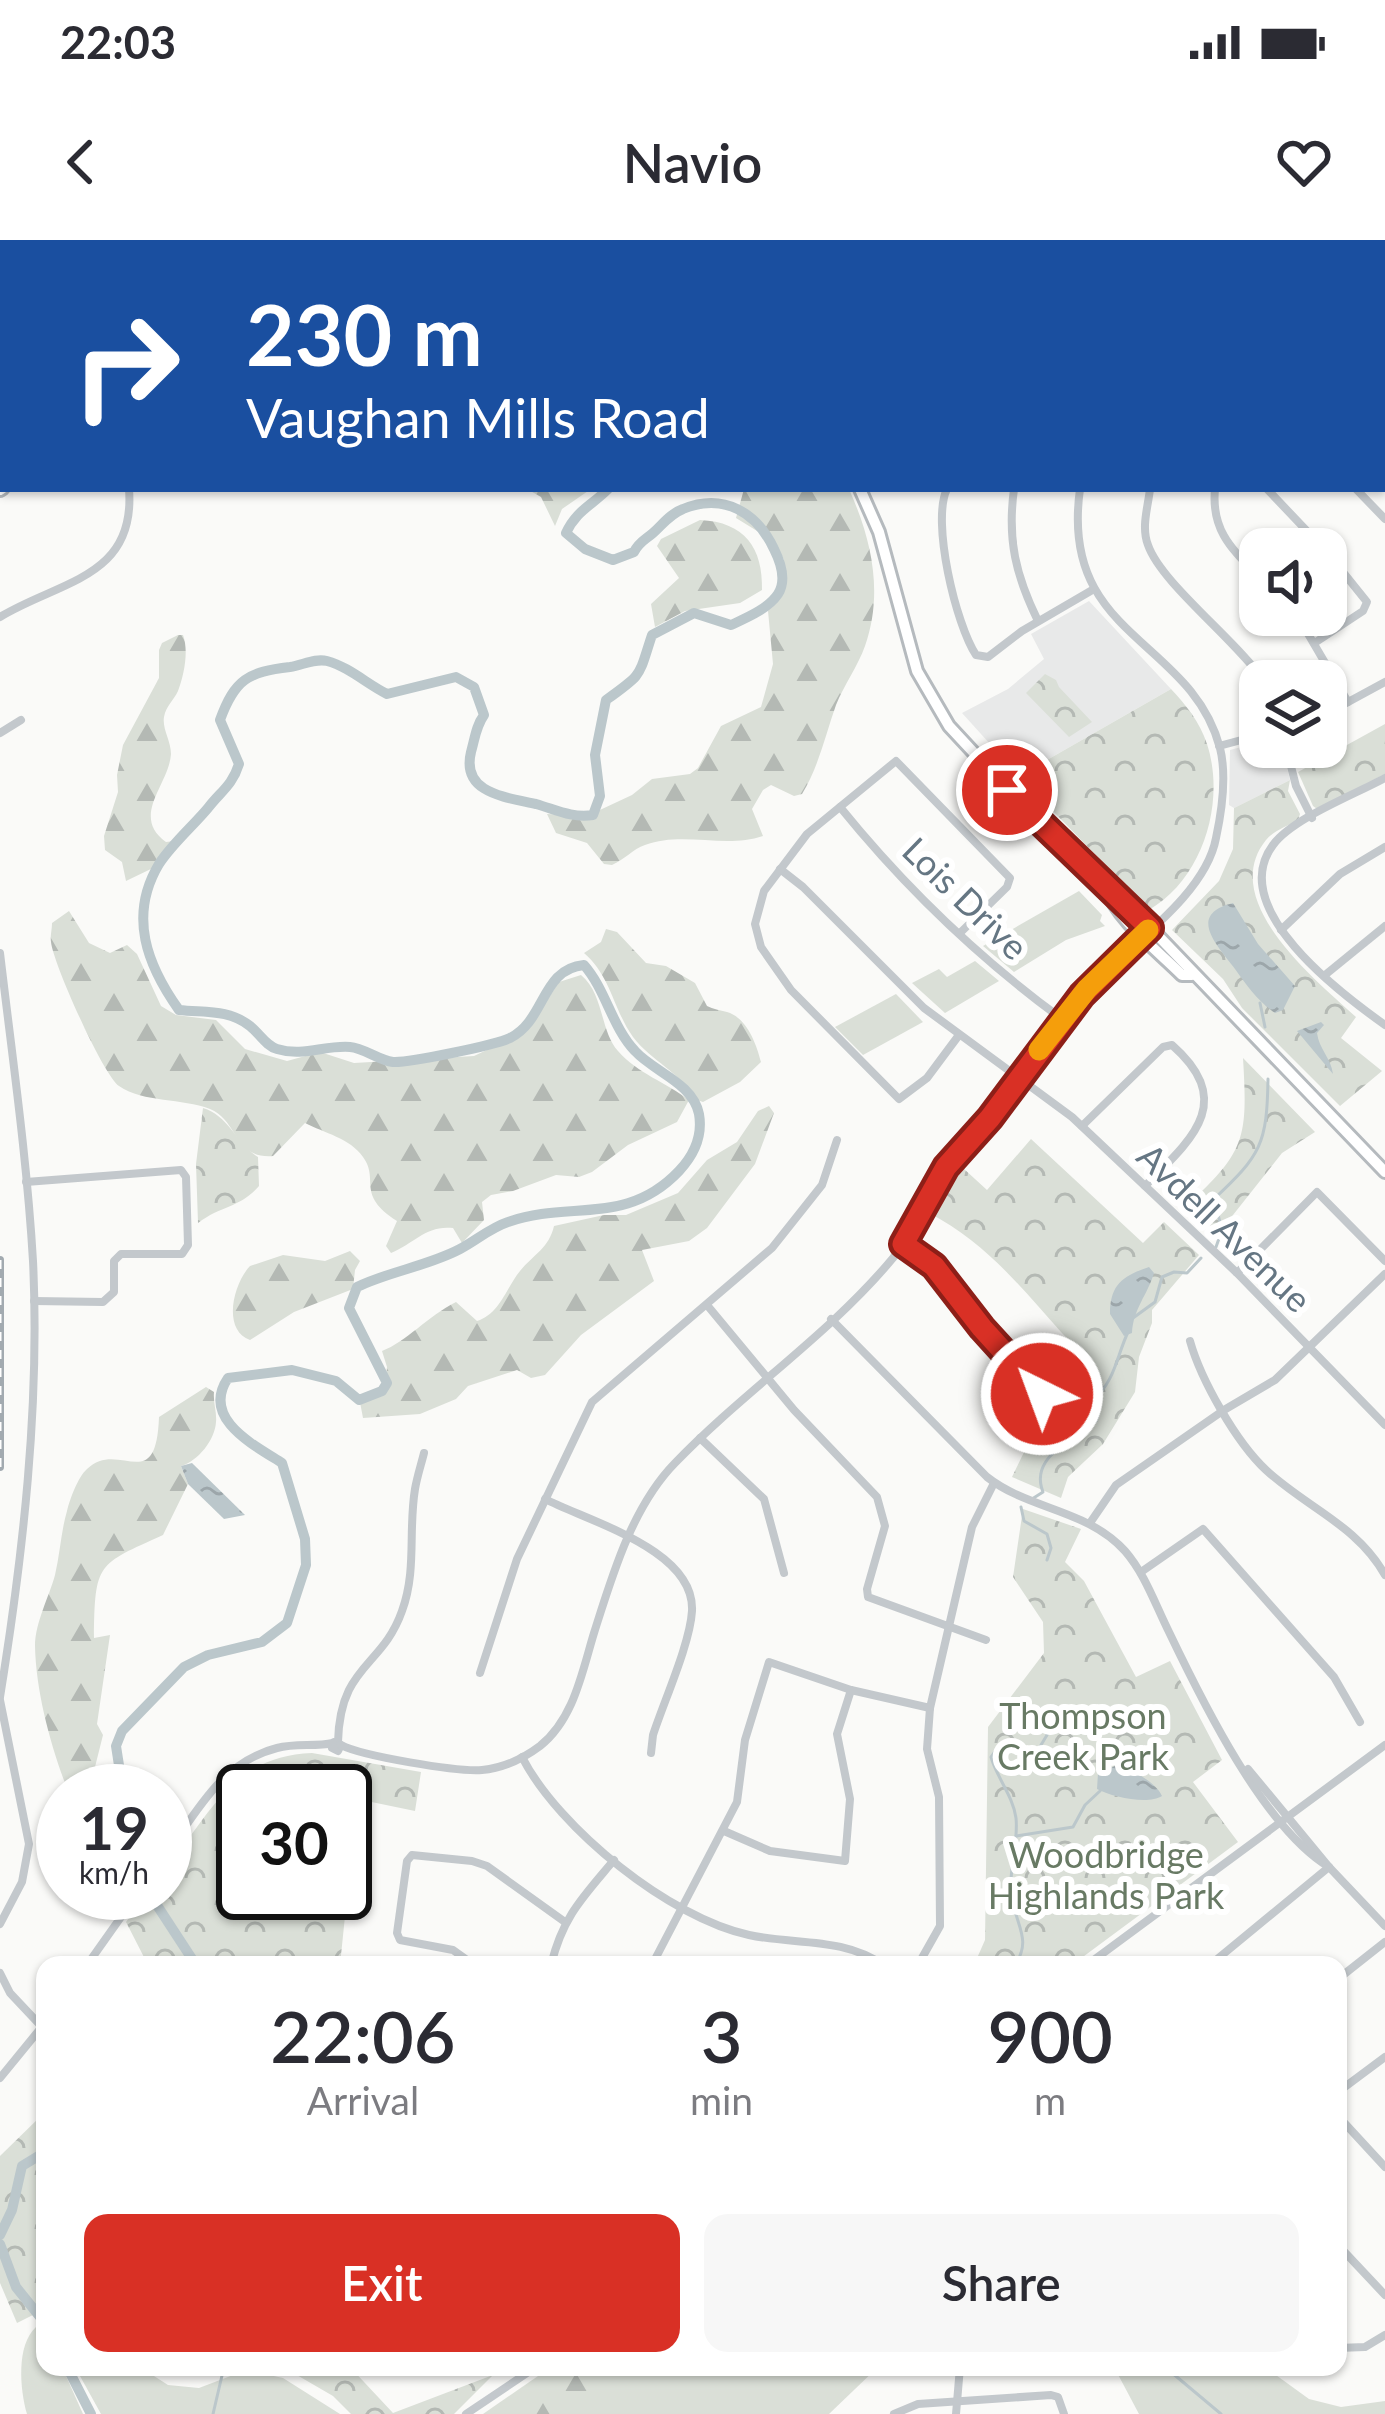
<!DOCTYPE html>
<html lang="en">
<head>
<meta charset="utf-8">
<style>
	body { margin:0; font-family:Lato,sans-serif; background:#f7f7f7; color:#2b2b33; height:100vh; display:flex; flex-direction:column; font-size:45px; white-space:nowrap }
	* { box-sizing:border-box; margin:0 }
	p { font-size:39px; color:#7c7c81 }
	.icon { flex:none; width:66px; height:66px; fill:none; stroke:currentColor; stroke-width:2; stroke-linecap:round; stroke-linejoin:round }
	.map { position:relative; flex:1; overflow:hidden }
	.panel { position:absolute; left:36px; top:1716px; width:1311px; height:420px; display:flex; flex-direction:column; background:#fff; border-radius:24px; box-shadow:0 3px 9px #0004 }
	.panel>* { flex:none }
	.banner { position:absolute; left:0px; top:0px; width:1386px; height:252px; box-shadow:0 3px 9px #0004; background:#1a4fa0; color:#fff; overflow:hidden }
	.tools { position:absolute; left:1239px; top:288px; display:grid; gap:24px }
	.tools a { display:grid; place-items:center; width:108px; height:108px; border-radius:24px; background:#fff; box-shadow:0 3px 9px #0004; font-size:60px }
	.speed { position:absolute; left:36px; top:1524px; display:flex; gap:24px; font-size:60px; font-weight:700; text-align:center }
	.speed>* { display:grid; place-content:center; width:156px; height:156px; border-radius:50%; background:#fff; box-shadow:0 3px 9px #0004; line-height:1 }
	.speed small { font-size:30px; font-weight:400 }
	.speed .limit { border:6px solid #111; border-radius:18px; background:#fff; color:#111 }
	.pin { position:absolute; display:grid; place-items:center; width:102px; height:102px; color:#fff; margin:-51px; border:6px solid #fff; border-radius:50%; box-shadow:0 3px 12px #0007 }
	.me { position:absolute; width:132px; margin:-66px; rotate:318deg; stroke-linejoin:round; filter:drop-shadow(0 0 9px #0008) }
	.turn { display:flex; align-items:center; gap:42px; height:252px; padding:0 48px; font-size:54px }
	.turn .icon { width:156px; height:156px; stroke-width:2.5 }
	.turn b { display:block; font-size:84px; line-height:102px }
	.eta { display:flex; justify-content:space-evenly; align-items:center; height:204px; text-align:center }
	.eta b { font-size:72px; font-weight:600; line-height:84px }
	.button { display:flex; gap:24px; margin-top:auto; padding:24px 48px }
	.button a { flex:1; height:138px; border-radius:24px; background:#d93025; color:#fff; font-size:48px; font-weight:600; line-height:138px; text-align:center }
	.button a+a { background:#f7f7f7; color:#2b2b33 }
	.status { display:flex; justify-content:space-between; align-items:center; height:84px; padding:0 60px; background:#fff; direction:ltr }
	.status svg { height:33px; fill:currentColor }
	header { display:flex; justify-content:space-between; align-items:center; height:156px; padding:0 48px; background:#fff; font-size:54px; font-weight:600 }
	.map>svg:first-child { display:block }
</style>
</head>
<body>
<div class="status"><b>22:03</b><svg viewBox="0 0 49 12"><path d="M0 12V9h3v3zM5 12V6h3v6zM10 12V3h3v9zM15 12V0h3v12zM26 1h20v11H26zM47 4h2v5h-2z"/></svg></div>
<header><svg class="icon" aria-label="back" viewBox="0 0 24 24"><path d="M15 5l-7 7 7 7"/></svg>Navio<svg class="icon" aria-label="heart" viewBox="0 0 24 24"><path d="M12 20l-8-8c-3-5 5-10 8-4 3-6 11-1 8 4z"/></svg></header>
<div class="map">
<svg width="1385" height="2174" viewBox="0 0 1385 2174">
	<defs>
		<pattern id="forest-firs" width="22" height="20" patternUnits="userSpaceOnUse" patternTransform="scale(3)"><rect width="22" height="20" fill="#dadfd7"/><path d="M5 1l3.5 6h-7zM16 11l3.5 6h-7z" fill="#b4b9b4"/></pattern>
		<pattern id="park-crowns" width="20" height="18" patternUnits="userSpaceOnUse" patternTransform="scale(3)"><rect width="20" height="18" fill="#dadfd7"/><path d="M2 6a3 3 0 1 1 6 0M12 15a3 3 0 1 1 6 0" fill="none" stroke="#b4b9b4"/></pattern>
		<pattern id="water-ripples" width="26" height="14" patternUnits="userSpaceOnUse" patternTransform="scale(3)"><rect width="26" height="14" fill="#bbc7cb"/><path d="M2 4q2-2 4 0t4 0M15 11q2-2 4 0t4 0" fill="none" stroke="#9ca6aa"/></pattern>
	</defs>
	<rect width="100%" height="100%" fill="#fafaf8"/>
	<!-- built -->
	<g fill="#e8e9e9">
		<polygon points="1089,361 1171,449 1019,536 962,473 1008,449 1044,419 1031,394"/>
		<polygon points="1260,502 1260,507 1282,507 1290,540 1234,568 1229,565 1230,510"/>
	</g>
	<!-- grass -->
	<g fill="#dadfd7">
		<polygon points="1079,651 1102,675 1100,681 1105,686 1066,700 1014,732 983,706"/>
		<polygon points="975,721 999,741 945,773 912,743 939,729 947,737"/>
		<polygon points="896,754 923,782 863,815 835,787"/>
		<path d="M36,2087L45,2100V2127H62L83,2174H27C20,2150 16,2105 36,2087Z"/>
		<polygon points="75,2127 140,2127 168,2145 199,2148 241,2132 255,2132 283,2138 340,2174 101,2174"/>
		<polygon points="551,2127 878,2127 829,2174 483,2174"/>
		<polygon points="1114,2127 1265,2127 1309,2159 1341,2167 1385,2161 1385,2174 1139,2174"/>
	</g>
	<!-- forest -->
	<g fill="url(#forest-firs)">
		<polygon points="527,249 591,249 562,269 555,286 541,257"/>
		<path d="M744,249H849C871,298 884,352 865,406C858,426 844,445 836,465C825,496 819,526 802,554L794,556L771,545L763,550L752,569L763,596C725,609 683,591 645,605C633,609 624,620 612,625L604,624L587,603L556,593L547,574L587,576L632,555L652,539L690,534L698,528L721,486L761,467L773,424L768,371L783,334L784,320L775,302L736,278Z"/>
		<path d="M700,280C745,282 763,308 762,350L740,363L685,371L655,387L651,364L679,338L657,306L661,299Z"/>
		<path d="M178,395H183C189,411 184,435 178,451C174,460 166,466 164,477C162,489 171,501 171,514C169,545 130,576 166,602L174,601L155,627L126,641L122,622L105,610L104,596L118,552L117,535L123,505L159,438V410L162,403Z"/>
		<path d="M69,671L89,703L110,713L127,705L137,714L161,766L176,775L216,780L245,809L287,821L320,812L354,823L474,816L527,791L559,742L581,735C604,754 600,791 618,811C637,833 667,843 689,860L677,882L628,905L592,932L579,937L556,935L513,951L491,955L482,962L484,980L462,1003L453,988C426,985 415,1003 391,1013L386,1006L397,981C355,954 380,940 363,917C350,898 324,893 305,883L273,916C233,919 239,881 210,869C182,858 144,863 119,846C103,835 53,723 51,702C50,696 52,690 52,683Z"/>
		<path d="M606,689L617,692L646,723L666,726L695,743L707,766C713,769 720,770 727,772C747,778 756,803 761,822L740,842L703,862L694,859C680,831 652,822 633,797C613,769 611,736 584,713L601,702Z"/>
		<path d="M769,866L774,873L755,924L707,988L689,1001L642,1010L654,1041L581,1095L545,1135L531,1138L517,1130L468,1146L456,1159L420,1174L363,1178L359,1157H377L385,1150L387,1127L382,1111C406,1102 428,1076 456,1062L477,1081C500,1074 506,1048 520,1031C534,1014 549,1008 554,986L604,975H626L678,953L707,920L737,902L758,871Z"/>
		<path d="M350,1011L360,1021L355,1030L353,1049L294,1072L250,1100C222,1090 233,1044 250,1026L283,1015L325,1021Z"/>
		<path d="M206,1147L214,1152C213,1163 217,1172 216,1182C215,1200 198,1221 181,1226L188,1244L163,1295C97,1325 95,1322 94,1398L110,1395L97,1484L103,1495L95,1527L105,1551H68C51,1507 36,1453 35,1406C35,1383 49,1357 55,1335C60,1314 61,1291 67,1271C70,1259 78,1237 87,1229C119,1198 156,1258 159,1177Z"/>
		<polygon points="558,2127 633,2127 581,2154 595,2174 487,2174"/>
	</g>
	<!-- park -->
	<g fill="url(#park-crowns)" fill-rule="evenodd">
		<polygon points="1045,434 1056,440 1059,447 1092,482 1069,497 1026,453"/>
		<path d="M1171,449C1186,465 1200,482 1207,504C1226,562 1203,639 1149,670L1019,536Z"/>
		<polygon points="1385,484 1385,534 1317,569 1313,566 1298,532"/>
		<path d="M1290,540L1288,551L1300,574L1298,580C1288,586 1273,591 1266,600C1217,661 1316,740 1356,777L1341,798L1382,831L1340,866L1242,768L1223,739L1172,690L1219,641L1233,609L1234,568Z"/>
		<path d="M1243,818L1315,892L1282,913L1214,999L1183,969C1245,912 1248,901 1243,818Z"/>
		<path d="M203,868C228,875 237,904 258,917L259,946C240,968 222,965 198,983L196,924Z"/>
		<path d="M1031,899L1143,1003L1164,982L1199,1015L1152,1070V1083L1139,1117L1135,1152L1103,1204L1068,1237L1061,1258L1012,1237L1037,1185L1079,1140L1086,1119C1079,1105 1070,1102 1061,1092C1019,1045 985,1002 929,973L963,928L987,950Z"/>
		<polygon points="1023,1269 1081,1289 1065,1322 1084,1341 1136,1437 1170,1421 1222,1520 1193,1542 1238,1602 1072,1725 974,1725 985,1700 988,1487 1044,1413 1043,1382 1013,1337"/>
		<path d="M312,1513L421,1532L415,1571L357,1559L340,1725H148L126,1682L148,1653H165C165,1624 180,1610 197,1587C228,1544 256,1515 312,1513ZM243,1551H345V1653H243Z"/>
		<polygon points="45,1872 45,2069 17,2083 0,2043 0,1916"/>
		<polygon points="283,2127 350,2127 393,2173 493,2135 454,2174 351,2174 333,2156"/>
	</g>
	<!-- water -->
	<g fill="url(#water-ripples)">
		<path d="M1233,663L1258,704L1295,746L1283,770L1275,773C1257,760 1248,747 1235,729C1219,707 1185,675 1233,663Z"/>
		<path d="M1321,782L1324,785L1317,793C1319,809 1331,818 1333,834L1297,791Z"/>
		<path d="M1149,1027L1154,1033C1148,1054 1133,1069 1132,1093L1124,1096L1110,1074C1110,1045 1122,1036 1149,1027Z"/>
		<polygon points="192,1223 245,1275 224,1279 188,1244 181,1226"/>
		<path d="M1122,1523C1133,1532 1156,1542 1162,1556C1148,1565 1112,1557 1097,1549L1098,1533Z"/>
	</g>
	<g fill="none" stroke-linecap="round" stroke-linejoin="round">
		<!-- stream -->
		<g stroke="#bbc7cb" stroke-width="3">
			<polyline points="692,0 692,1"/>
			<polyline points="1260,763 1265,787"/>
			<path d="M1216,1007L1222,990L1214,959C1261,915 1267,904 1268,839"/>
			<polyline points="1133,1078 1155,1062 1162,1037 1174,1032 1187,1033 1201,1018"/>
			<path d="M1032,1259L1043,1252C1029,1217 1073,1200 1096,1181L1098,1174L1093,1160C1115,1141 1116,1118 1128,1092"/>
			<polyline points="1021,1267 1024,1281 1047,1294 1051,1308 1047,1320"/>
			<polyline points="1016,1596 1073,1587 1085,1565 1100,1551"/>
			<path d="M1015,1725C1031,1701 1018,1688 1013,1663C1006,1635 1019,1606 1016,1578C1013,1556 997,1538 991,1517C1004,1496 1020,1509 1038,1510L1047,1495"/>
			<polyline points="1165,2127 1221,2174"/>
			<polyline points="213,2174 224,2127"/>
		</g>
		<!-- river -->
		<g stroke="#bbc7cb" stroke-width="10">
			<polyline points="690,3 701,0"/>
			<path d="M123,1551L116,1506L122,1491L184,1427L208,1415L262,1402L287,1383L306,1325L305,1299L282,1223C252,1204 201,1178 228,1138L292,1130L336,1141L359,1160L382,1151L387,1143L349,1068L357,1047C390,1031 428,1026 460,1009C477,1000 490,988 508,982C569,960 626,987 679,931C694,915 703,897 699,874C693,843 654,832 635,811C612,787 606,750 584,725C541,729 546,780 510,798C496,805 408,823 393,822C378,820 364,808 350,807C325,805 303,817 277,809C266,806 259,793 250,786C228,769 205,773 179,770C147,725 128,676 159,624C172,604 192,587 208,568C221,551 232,546 239,524L220,480C235,439 248,432 290,427C303,425 315,418 327,421C349,427 367,444 387,454L456,437L474,447L484,475C476,486 475,498 471,512C461,553 505,557 536,564C557,570 571,578 593,575L600,556L595,515L606,460C644,433 638,437 652,395L694,373L731,385C746,378 768,369 778,354C787,340 781,323 774,309C757,273 724,252 683,269C670,274 663,284 653,293C645,300 639,302 634,312L613,320L585,309L566,293C576,271 591,266 608,249"/>
			<polyline points="149,1653 196,1725"/>
			<polyline points="0,1995 12,1970 22,1926 45,1912"/>
			<polyline points="0,2004 16,2047 45,2083"/>
			<polyline points="67,2127 91,2174"/>
		</g>
		<defs>
			<g id="major">
				<polyline points="534,0 538,3"/>
				<polyline points="552,0 556,3"/>
				<polyline points="466,3 471,0"/>
				<polyline points="489,3 494,0"/>
				<polyline points="860,249 879,292 917,431 949,486 1039,583 1119,655 1385,932"/>
				<polyline points="0,250 3,248"/>
				<path d="M1105,646C1118,681 1156,709 1182,735H1192"/>
			</g>
		</defs>
		<!-- major casing -->
		<use href="#major" stroke="#b5babe" stroke-width="16"/>
		<!-- minor -->
		<g stroke="#c3c8cc" stroke-width="8">
			<polyline points="152,0 155,3"/>
			<polyline points="1212,0 1215,3"/>
			<polyline points="1314,0 1317,3"/>
			<polyline points="238,3 242,0"/>
			<polyline points="1161,3 1163,0"/>
			<polyline points="1371,3 1374,0"/>
			<polyline points="1383,72 1385,74"/>
			<polyline points="0,182 3,180"/>
			<polyline points="1383,183 1385,185"/>
			<path d="M947,249C931,281 956,385 976,415L988,417L1022,391L1094,349"/>
			<path d="M1014,249C1007,300 1016,336 1038,381"/>
			<path d="M1150,249C1148,267 1141,287 1148,305C1161,343 1236,400 1264,441"/>
			<path d="M1215,249C1211,291 1232,309 1260,338"/>
			<polyline points="1267,249 1324,309"/>
			<polyline points="1356,249 1385,279"/>
			<polyline points="1297,375 1348,462"/>
			<path d="M0,377C59,341 136,338 129,249"/>
			<polyline points="1316,402 1363,371 1367,362 1326,311"/>
			<polyline points="1326,474 1385,442"/>
			<polyline points="0,493 21,480"/>
			<polyline points="1219,506 1260,495"/>
			<polyline points="1286,507 1296,546 1312,578"/>
			<path d="M1385,538C1354,555 1293,578 1273,605C1226,668 1340,753 1385,785"/>
			<path d="M840,567C904,646 980,719 1062,779"/>
			<polyline points="780,629 803,647 924,768 1072,877 1237,1033 1385,1185"/>
			<polyline points="1281,690 1340,634 1385,607"/>
			<path d="M0,713C12,815 27,918 33,1021C40,1165 23,1315 0,1457"/>
			<polyline points="1325,735 1385,686"/>
			<polyline points="959,795 927,838 899,859 791,750 761,707 755,684 764,651 807,594 896,521 1010,638 1007,647 960,693"/>
			<path d="M1082,886L1163,807L1172,805C1237,862 1191,900 1145,946"/>
			<polyline points="26,942 181,930 186,937 188,1005 182,1014 121,1014 114,1021 114,1052 103,1062 34,1061"/>
			<polyline points="903,1004 934,1026 982,1088 1042,1153"/>
			<polyline points="1237,1033 1317,952 1385,1021"/>
			<polyline points="707,1065 794,1170 877,1257 885,1286 867,1349 868,1357 986,1400"/>
			<path d="M831,1079L987,1237C1029,1270 1087,1269 1125,1311C1145,1334 1155,1364 1169,1392C1202,1461 1264,1588 1329,1627"/>
			<path d="M1190,1101C1201,1140 1236,1202 1266,1230C1307,1268 1357,1285 1385,1335"/>
			<polyline points="700,1198 764,1259 784,1333"/>
			<path d="M545,1259C590,1282 695,1310 692,1371C690,1404 664,1461 653,1495L651,1513"/>
			<polyline points="1090,1283 1116,1245 1224,1170 1275,1140 1385,1034"/>
			<polyline points="1141,1332 1203,1289 1334,1437 1360,1482"/>
			<polyline points="480,1433 517,1319 592,1162 772,1008 822,945 837,900"/>
			<polyline points="0,1460 29,1604 22,1642 0,1684"/>
			<polygon points="334,1502 341,1505 338,1511 332,1508"/>
			<path d="M338,1502C340,1424 382,1428 402,1371C417,1330 408,1291 415,1249C417,1237 421,1225 424,1213"/>
			<path d="M341,1505C362,1516 457,1532 482,1530C503,1528 524,1518 540,1506C574,1479 582,1432 594,1393C612,1336 632,1267 675,1223C744,1151 829,1095 893,1018C912,994 921,965 937,939C952,916 974,899 990,877C1021,837 1049,793 1083,754C1122,710 1205,658 1216,598C1222,570 1227,536 1220,508C1191,398 1059,398 1080,249"/>
			<path d="M522,1517C559,1589 670,1678 749,1695C795,1705 843,1697 883,1725"/>
			<polyline points="1248,1529 1329,1627 1385,1686"/>
			<polyline points="724,1591 770,1611 845,1621 850,1559 837,1494 851,1450"/>
			<path d="M165,1616C196,1573 221,1522 277,1508C296,1503 315,1507 333,1503"/>
			<polyline points="87,1725 138,1653"/>
			<polyline points="474,1725 453,1710 400,1700 397,1693 407,1621 412,1615 472,1621 487,1626 565,1682"/>
			<path d="M551,1725C563,1676 583,1657 614,1620"/>
			<polyline points="652,1725 737,1562 745,1500 769,1422 851,1450 930,1468"/>
			<polyline points="918,1725 940,1686 939,1557 927,1509 930,1468 972,1287 994,1243"/>
			<polyline points="1087,1725 1385,1505"/>
			<polyline points="1210,1725 1329,1627"/>
			<polyline points="0,1733 10,1753 42,1787"/>
			<polyline points="1338,1739 1385,1702"/>
			<polyline points="0,1838 45,1783"/>
			<polyline points="1338,1852 1385,1817"/>
			<polyline points="1338,1876 1385,1927"/>
			<polyline points="1338,2005 1385,2055"/>
			<polyline points="1338,2108 1365,2107 1385,2095"/>
			<polyline points="466,2174 536,2127"/>
			<polyline points="894,2174 918,2164 1051,2155 1058,2157 1064,2174"/>
			<polyline points="956,2174 960,2127"/>
		</g>
		<!-- major -->
		<use href="#major" stroke="#fff" stroke-width="10"/>
		<defs>
			<polyline id="rail" points="0,1020 0,1227"/>
		</defs>
		<!-- rail casing -->
		<use href="#rail" stroke="#a2aab0" stroke-width="8"/>
		<!-- rail -->
		<use href="#rail" stroke="#fff" stroke-width="3" stroke-dasharray="9" stroke-linecap="butt"/>
	</g>
	<g fill="none" stroke-linecap="round" stroke-linejoin="round">
		<defs>
			<polyline id="route" points="1007,550 1150,688 1082,755 990,878 946,927 903,1004 934,1026 982,1088 1042,1154"/>
		</defs>
		<!-- route casing -->
		<use href="#route" stroke="#8d1f18" stroke-width="30"/>
		<!-- route -->
		<use href="#route" stroke="#d93025" stroke-width="21"/>
		<!-- slow -->
		<polyline stroke="#f59e0b" stroke-width="21" points="1039,810 1087,749 1148,690"/>
	</g>
	<g text-anchor="middle" dominant-baseline="central" stroke-width="12" stroke-linejoin="round" paint-order="stroke">
		<!-- street labels -->
		<g font-size="36" fill="#657683" stroke="#fff">
			<text transform="translate(966 658) rotate(44)">Lois Drive</text>
			<text transform="translate(1225 987) rotate(44)">Avdell Avenue</text>
		</g>
		<!-- park labels -->
		<g font-size="36" fill="#687a64" stroke="#fff">
			<text x="1083" y="1475">Thompson<tspan x="1083" dy="41">Creek Park</tspan></text>
			<text x="1106" y="1614">Woodbridge<tspan x="1106" dy="41">Highlands Park</tspan></text>
		</g>
	</g>
</svg>
<div class="tools">
<a><svg class="icon" aria-label="sound" viewBox="0 0 24 24"><path d="M4 9h4l5-4v14l-5-4H4zM17 9q2 3 0 6"/></svg></a>
<a><svg class="icon" aria-label="layers" viewBox="0 0 24 24"><path d="M12 4l9 5-9 5-9-5zM3 14l9 5 9-5"/></svg></a>
</div>
<div class="speed"><div>19<small>km/h</small></div><div class="limit">30</div></div>
<div class="pin" style="left:1007px;top:550px;background:#d93025"><svg class="icon" aria-label="arrive" viewBox="0 0 24 24"><path d="M6 21V4h12l-3 4 3 4H6"/></svg></div>
<svg class="me" style="left:1042px;top:1154px" viewBox="-20 -20 40 40"><circle r="17" fill="#d93025" stroke="#fff" stroke-width="3"/><path d="M0-11L8 9 0 5-8 9z" fill="#fff"/></svg>
<div class="banner">
<div class="turn"><svg class="icon" aria-label="right" viewBox="0 0 24 24"><path d="M7 20v-9h11M14 6l5 5-5 5"/></svg><div><b>230 m</b>Vaughan Mills Road</div></div>
</div>
<section class="panel">
<div class="eta">
<div><b>22:06</b><p>Arrival</p></div>
<div><b>3</b><p>min</p></div>
<div><b>900</b><p>m</p></div>
</div>
<div class="button"><a>Exit</a><a>Share</a></div>
</section>
</div>
</body>
</html>
